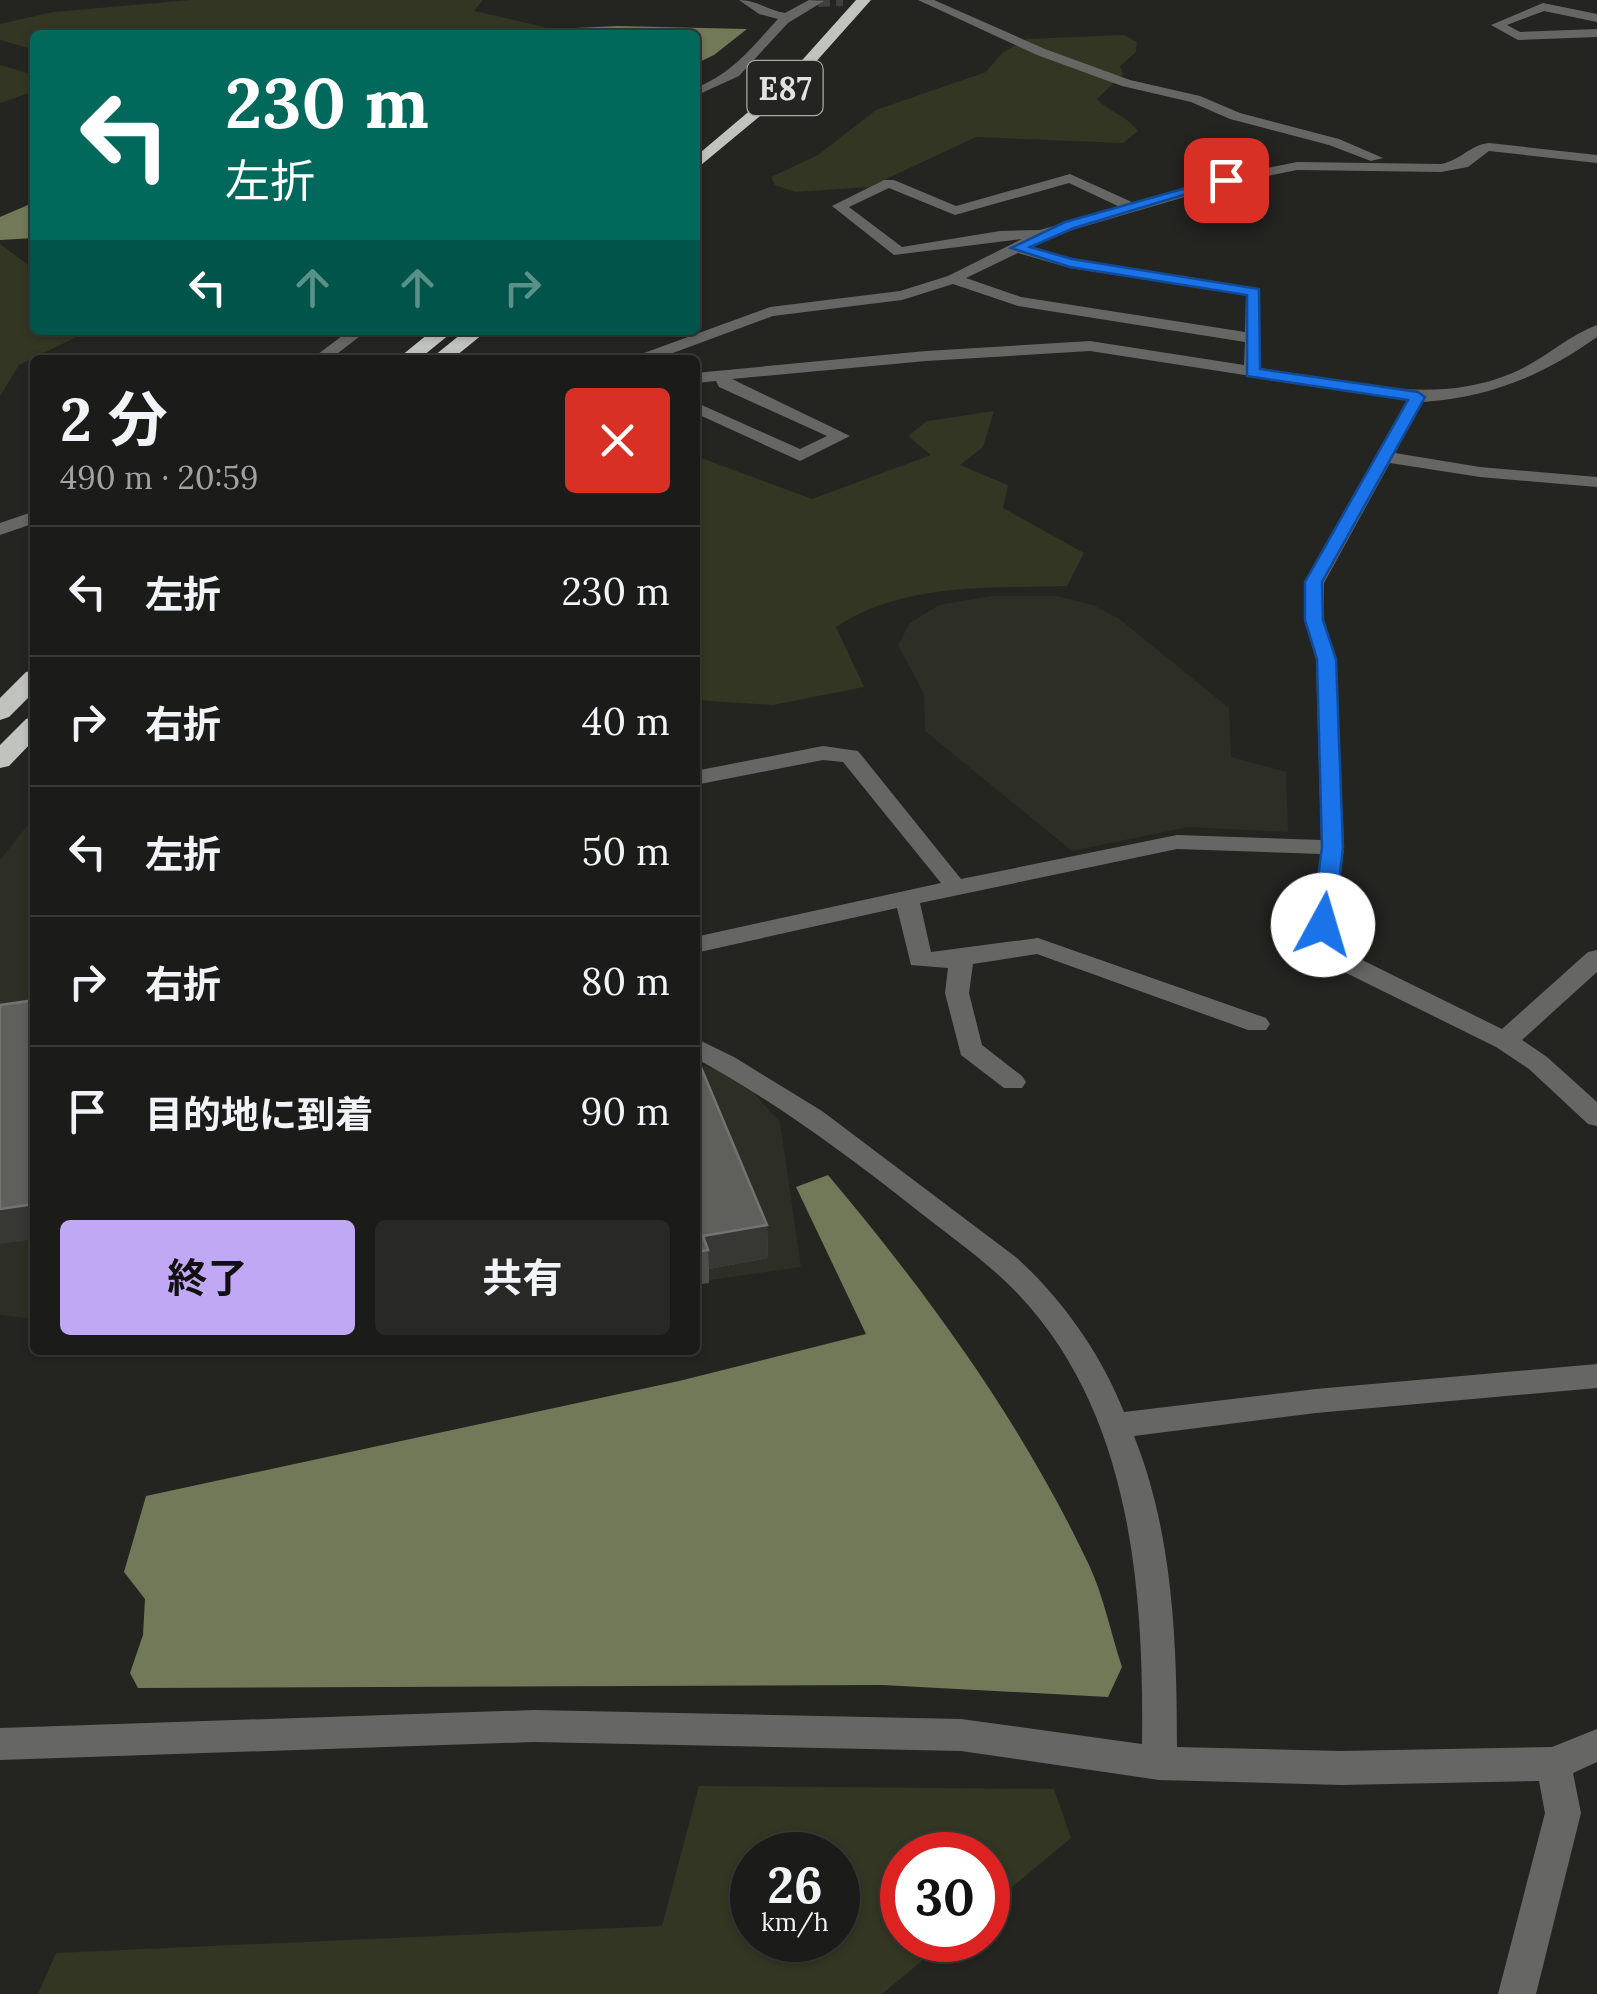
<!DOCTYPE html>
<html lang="ja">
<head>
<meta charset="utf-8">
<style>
	body { margin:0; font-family:Lora,"Noto Sans JP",serif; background:#282926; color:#f1f3f6; height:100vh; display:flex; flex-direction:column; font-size:38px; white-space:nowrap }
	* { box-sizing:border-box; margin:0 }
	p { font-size:32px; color:#a0a1a2 }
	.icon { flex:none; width:55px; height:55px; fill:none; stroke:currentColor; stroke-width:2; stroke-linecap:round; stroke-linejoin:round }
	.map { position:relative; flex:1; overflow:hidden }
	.side { position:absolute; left:30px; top:355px; width:670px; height:1000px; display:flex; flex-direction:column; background:#1b1c19; border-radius:10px; box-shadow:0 2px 8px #0004,0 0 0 2px #393a38 }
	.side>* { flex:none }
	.guide { position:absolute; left:30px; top:30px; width:670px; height:305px; border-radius:10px; box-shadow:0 2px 8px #0004,0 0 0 2px #393a38; background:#00695c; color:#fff; overflow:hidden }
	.speed { position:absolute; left:730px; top:1832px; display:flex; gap:20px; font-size:50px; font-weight:700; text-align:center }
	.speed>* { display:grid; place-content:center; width:130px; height:130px; border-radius:50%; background:#1b1c19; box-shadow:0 2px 8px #0004,0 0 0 2px #393a38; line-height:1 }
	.speed small { font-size:25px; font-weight:400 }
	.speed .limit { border:15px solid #d22; background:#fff; color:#111 }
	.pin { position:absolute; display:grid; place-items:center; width:85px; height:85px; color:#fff; margin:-42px; border-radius:20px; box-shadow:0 5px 15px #0006 }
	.me { position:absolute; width:110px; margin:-55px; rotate:6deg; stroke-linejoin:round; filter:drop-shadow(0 0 8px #0008) }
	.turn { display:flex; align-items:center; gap:35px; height:210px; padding:0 30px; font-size:45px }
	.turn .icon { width:130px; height:130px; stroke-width:2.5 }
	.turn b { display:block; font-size:70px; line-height:85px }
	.lanes { display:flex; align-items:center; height:95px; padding:0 30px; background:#0003; justify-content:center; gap:50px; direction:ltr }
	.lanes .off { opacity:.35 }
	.round { display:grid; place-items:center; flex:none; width:105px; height:105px; border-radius:10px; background:#282926 }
	.summary { display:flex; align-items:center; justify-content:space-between; height:170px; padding:0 30px }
	h1 { font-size:60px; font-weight:700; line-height:75px }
	.cta { display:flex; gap:20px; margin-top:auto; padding:20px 30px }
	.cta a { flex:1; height:115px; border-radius:10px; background:#c0a8f4; color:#111; font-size:40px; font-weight:700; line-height:115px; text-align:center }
	.cta a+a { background:#282926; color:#f1f3f6 }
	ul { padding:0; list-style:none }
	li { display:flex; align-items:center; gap:30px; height:130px; padding:0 30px; border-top:2px solid #393a38 }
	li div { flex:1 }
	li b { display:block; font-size:38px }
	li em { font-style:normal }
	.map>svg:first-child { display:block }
</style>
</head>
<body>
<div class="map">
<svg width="1597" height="1994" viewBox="0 0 1597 1994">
	<rect width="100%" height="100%" fill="#242521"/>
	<!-- built -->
	<g fill="#2d2f26">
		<polygon points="991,596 1057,596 1093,605 1118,618 1229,708 1231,757 1286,772 1288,832 1188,827 1072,851 925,731 924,694 898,645 910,623 939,605"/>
		<polygon points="35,816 35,1319 0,1315 0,860"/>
		<polygon points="695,1063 740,1078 780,1122 801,1267 695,1282"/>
	</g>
	<!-- green -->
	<g fill="#323622" fill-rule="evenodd">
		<polygon points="191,0 483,0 474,11 545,27 539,35 35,35 35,50 0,40 0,24 53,12"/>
		<path d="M1124,35L1137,42L1136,52L1120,66L1123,74L1097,99C1110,113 1128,116 1138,131L1123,143L976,137L869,187L795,192L775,185L771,177L818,155L876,110L986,72L1002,53L1026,39Z"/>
		<polygon points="0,65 35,75 35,91 0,103"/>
		<polygon points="0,244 35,270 35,330 91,330 19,365 0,396"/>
		<path d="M994,411L983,447L960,465L1008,485L1003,508L1084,553L1067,586C990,588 902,583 836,627L864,687L773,705L695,700V460L701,458L812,499L931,455L908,436L927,421Z"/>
		<path d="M699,1786L1054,1789L1071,1838L988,1907V1855H902V1940H947L882,1994H38L56,1953L662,1926ZM838,1855V1940H752V1855Z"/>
	</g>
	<!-- water -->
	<g fill="#717959">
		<polygon points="618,26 747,29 714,55 695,64 695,35 551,35 554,29"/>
		<polygon points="35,202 35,238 0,240 0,217"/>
		<path d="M828,1175C929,1295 1022,1423 1089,1565C1104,1597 1111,1634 1122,1667L1108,1697L882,1685L138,1688L130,1673L143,1635L145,1599L124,1572L146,1496L679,1381L866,1334L796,1187Z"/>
	</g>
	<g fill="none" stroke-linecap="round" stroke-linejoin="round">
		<!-- minor-tunnel -->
		<polyline stroke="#40413e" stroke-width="12" stroke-dasharray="12 6" stroke-linecap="butt" points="818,1 843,0"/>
		<!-- minor -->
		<g fill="#666664" fill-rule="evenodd">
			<path d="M739,0C756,0 768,10 785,13L809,0L824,1L788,23L739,76L695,96V88C733,73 751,48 778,19L759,14Z"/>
			<polygon points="918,0 934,0 1045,49 1130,80 1200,96 1240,113 1339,139 1383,158 1371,161 1329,145 1230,119 1191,102 1122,86 1037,55"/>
			<polygon points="1543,3 1597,14 1597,22 1544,11 1507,25 1520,32 1597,29 1597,37 1518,40 1491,25"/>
			<path d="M1489,143L1597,155V163L1489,151L1468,167L1441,172L1297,170L1229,184L1048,237L1029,247L1072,259L1259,289L1260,368C1342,380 1430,407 1510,374C1541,362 1567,336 1597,325V337C1543,376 1489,397 1423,402L1395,453L1480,467L1597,477V487L1480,477L1390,463L1324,583V620L1336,659L1344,847L1335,925L1344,951L1502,1029L1588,952L1597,950V972L1522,1040L1547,1057L1597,1102V1126L1588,1124L1529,1069L1496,1047L1324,962L1311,925L1321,854L1177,849L920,903L931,952L1038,938L1266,1018L1270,1024L1266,1030H1248L1037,954L973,964L969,993L982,1045L1022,1076L1026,1082L1022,1088H1004L961,1055L945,993L948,968L911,965L897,908L695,953V937L941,883L843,762L823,760L695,785V771L823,746L858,751L961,879L1177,835L1321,840L1316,659L1304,620V583L1407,400L1090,351L926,361L732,379L850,436L800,461L695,413V402L800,449L827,436L719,387L716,381L695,383V373L926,351L1090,341L1244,365L1245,342L1018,306L953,284L902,300L773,316L654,360H631L633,357L770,307L900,291L948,276L1022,239L894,255L832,206L884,180H894L956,206L1070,174L1134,203L1222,177L1297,162L1441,164C1461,160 1470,145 1489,143ZM1069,183L1120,207L1040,230L1000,231L902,247L849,207L889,188L955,215ZM1018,253L1070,268L1246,295L1245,332L1021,297L966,278Z"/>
			<polygon points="350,330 368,330 329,360 310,360"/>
			<polygon points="35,511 35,523 0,535 0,523"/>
			<path d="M695,1038L734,1057L822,1111L1017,1258C1063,1300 1101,1354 1124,1412L1316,1389L1597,1364V1388L1316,1413L1134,1436C1173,1533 1177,1643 1177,1747L1341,1751L1552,1747L1597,1729V1762L1573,1773L1581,1813L1536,1994H1498L1545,1813L1539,1781L1341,1785L1159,1780L961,1751L534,1742L0,1760V1728L534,1710L961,1719L1142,1744C1144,1588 1131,1414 1019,1295C986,1260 945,1233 908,1203C840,1150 771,1099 695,1058Z"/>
		</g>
		<!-- motorway -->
		<g fill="#c1c3be" fill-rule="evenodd">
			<polygon points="856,0 871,0 789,92 695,170 695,157 779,86"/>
			<polygon points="433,330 455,330 418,360 396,360"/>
			<polygon points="466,330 488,330 451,360 429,360"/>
			<polygon points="35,670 35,691 9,717 0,720 0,698 26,672"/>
			<polygon points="35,716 35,739 9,766 0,768 0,745 26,719"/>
		</g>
	</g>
	<!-- wall -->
	<polygon fill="#4f504c" points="695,1053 767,1225 768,1258 709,1269 709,1283 695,1285"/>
	<!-- shaded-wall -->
	<g fill="#373834">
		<polygon points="35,1204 35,1239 0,1244 0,1209"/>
		<polygon points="767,1225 768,1258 709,1269 708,1250 703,1236"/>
	</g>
	<!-- building -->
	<g fill="#5f605c" stroke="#737471" stroke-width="2.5">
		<polygon points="35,1000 35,1204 0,1209 0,1005"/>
		<polygon points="695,1053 767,1225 703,1236 708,1250 695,1252"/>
	</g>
	<!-- route -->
	<polygon fill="#1a73e8" stroke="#114b97" stroke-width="2.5" points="1222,178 1233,180 1074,228 1030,247 1072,259 1259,289 1260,369 1418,392 1425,397 1322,582 1323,620 1336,659 1343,847 1334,925 1323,932 1312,925 1322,847 1317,659 1305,620 1305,582 1408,400 1247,376 1247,295 1070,267 1011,248 1065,222"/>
	<g text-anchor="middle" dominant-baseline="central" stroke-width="9" stroke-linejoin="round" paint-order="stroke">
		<!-- shield labels -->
		<rect fill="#242521" stroke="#a9a9a7" stroke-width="2.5" x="747.5" y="61" width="75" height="54" rx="8"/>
		<g font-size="32" font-weight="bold" fill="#e2e2e0">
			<text x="785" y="88">E87</text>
		</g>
	</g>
</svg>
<div class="speed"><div>26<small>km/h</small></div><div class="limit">30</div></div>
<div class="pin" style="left:1226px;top:180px;background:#d93025"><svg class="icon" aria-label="arrive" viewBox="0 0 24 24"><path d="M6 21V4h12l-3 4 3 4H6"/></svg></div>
<svg class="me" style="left:1323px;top:925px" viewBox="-20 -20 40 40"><circle r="19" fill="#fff"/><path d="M0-13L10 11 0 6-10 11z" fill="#1a73e8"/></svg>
<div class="guide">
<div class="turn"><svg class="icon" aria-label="left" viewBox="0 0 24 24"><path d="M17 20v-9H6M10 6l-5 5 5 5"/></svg><div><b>230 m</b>左折</div></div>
<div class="lanes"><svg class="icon" aria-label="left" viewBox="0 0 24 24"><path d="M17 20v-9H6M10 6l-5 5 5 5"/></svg><svg class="icon off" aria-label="ahead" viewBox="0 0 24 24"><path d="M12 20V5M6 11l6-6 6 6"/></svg><svg class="icon off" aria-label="ahead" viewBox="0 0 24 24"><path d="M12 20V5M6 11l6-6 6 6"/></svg><svg class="icon off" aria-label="right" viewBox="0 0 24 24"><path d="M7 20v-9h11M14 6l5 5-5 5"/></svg></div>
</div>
<section class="side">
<div class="summary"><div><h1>2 分</h1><p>490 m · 20:59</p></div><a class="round" style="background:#d93025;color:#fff"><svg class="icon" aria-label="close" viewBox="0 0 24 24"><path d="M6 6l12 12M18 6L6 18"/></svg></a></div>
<ul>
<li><svg class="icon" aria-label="left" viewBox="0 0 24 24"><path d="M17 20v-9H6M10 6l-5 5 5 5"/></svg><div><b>左折</b></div><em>230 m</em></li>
<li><svg class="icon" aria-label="right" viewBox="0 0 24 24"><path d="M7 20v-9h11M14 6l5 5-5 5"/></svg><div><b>右折</b></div><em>40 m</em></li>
<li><svg class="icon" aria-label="left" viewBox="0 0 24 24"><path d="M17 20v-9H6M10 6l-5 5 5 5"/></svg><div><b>左折</b></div><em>50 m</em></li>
<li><svg class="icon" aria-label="right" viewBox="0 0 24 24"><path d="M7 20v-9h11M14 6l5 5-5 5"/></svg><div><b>右折</b></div><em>80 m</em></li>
<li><svg class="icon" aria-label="arrive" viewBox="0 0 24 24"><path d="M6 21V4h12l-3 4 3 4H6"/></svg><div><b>目的地に到着</b></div><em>90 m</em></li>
</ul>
<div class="cta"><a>終了</a><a>共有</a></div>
</section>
</div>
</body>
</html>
